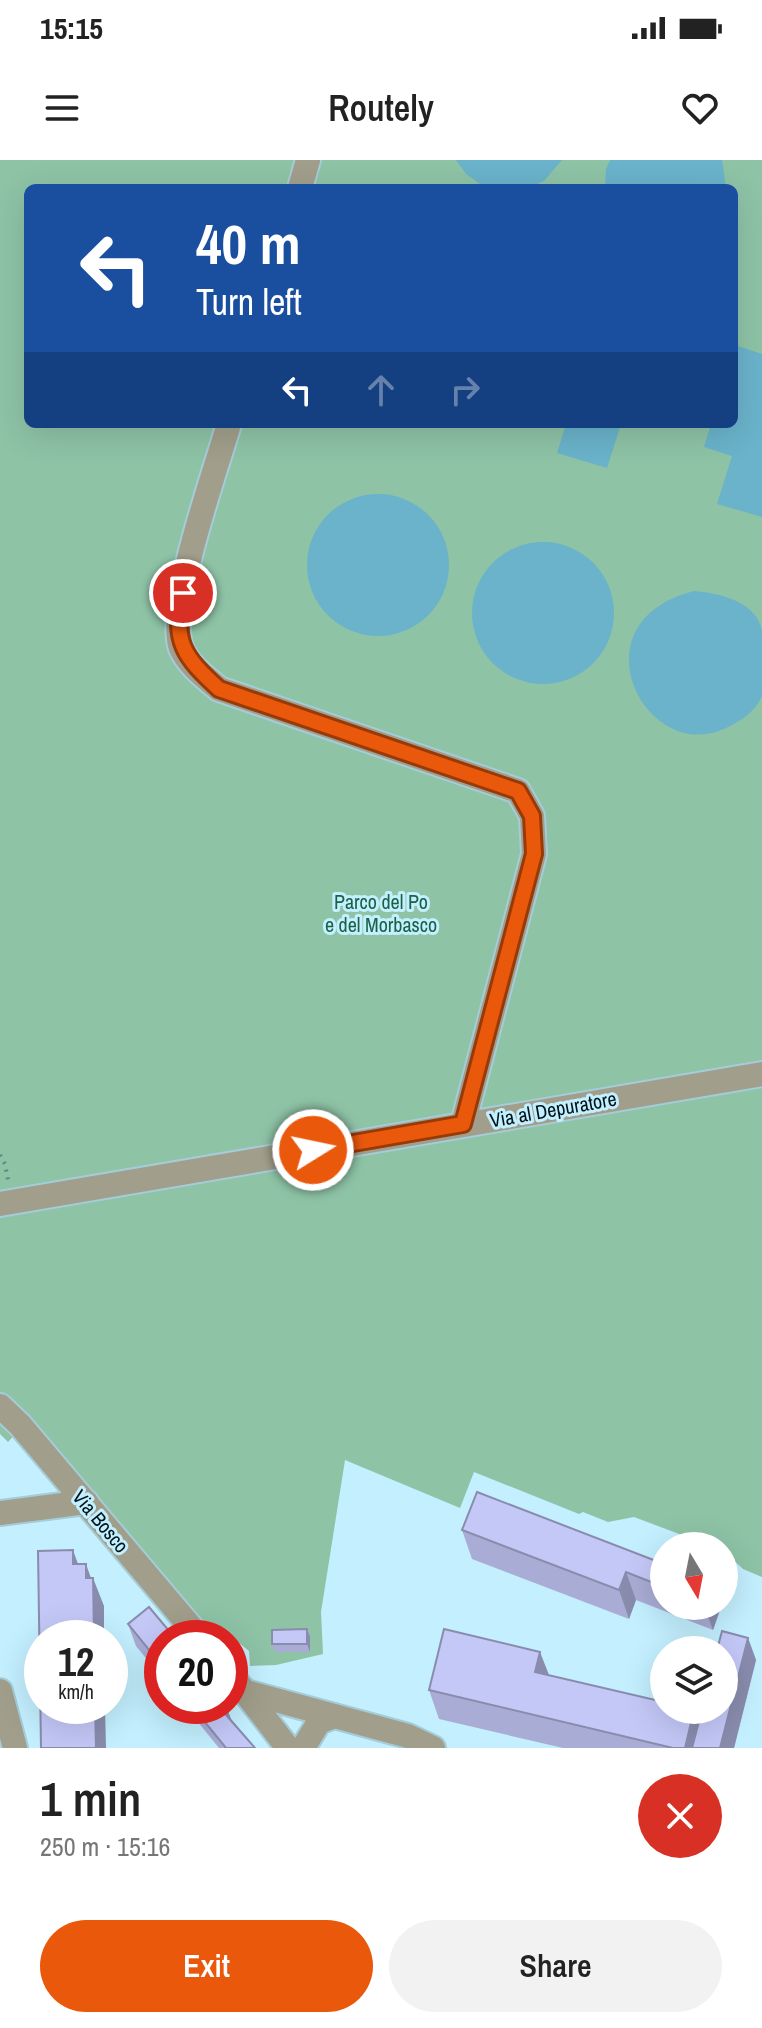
<!DOCTYPE html>
<html lang="en">
<head>
<meta charset="utf-8">
<style>
	body { margin:0; font-family:"Archivo Narrow",sans-serif; background:#f2f2f2; color:#222; height:100vh; display:flex; flex-direction:column; font-size:30px; white-space:nowrap }
	* { box-sizing:border-box; margin:0 }
	p { font-size:26px; color:#767676 }
	.icon { flex:none; width:44px; height:44px; fill:none; stroke:currentColor; stroke-width:2; stroke-linecap:round; stroke-linejoin:round }
	.map { position:relative; height:1588px; overflow:hidden }
	.details { display:flex; flex-direction:column; background:#fff; flex:1 }
	.details>* { flex:none }
	.hud { position:absolute; left:24px; top:24px; width:714px; height:244px; border-radius:12px; box-shadow:0 8px 32px #0002; background:#1a4fa0; color:#fff; overflow:hidden }
	.needle { width:52px; rotate:170deg }
	.controls { position:absolute; left:650px; top:1372px; display:grid; gap:16px }
	.controls a { display:grid; place-items:center; width:88px; height:88px; border-radius:50%; background:#fff; box-shadow:0 8px 32px #0002; font-size:40px }
	.speed { position:absolute; left:24px; top:1460px; display:flex; gap:16px; font-size:40px; font-weight:700; text-align:center }
	.speed>* { display:grid; place-content:center; width:104px; height:104px; border-radius:50%; background:#fff; box-shadow:0 8px 32px #0002; line-height:1 }
	.speed small { font-size:20px; font-weight:400 }
	.speed .limit { border:12px solid #d22; background:#fff; color:#111 }
	.pin { position:absolute; display:grid; place-items:center; width:68px; height:68px; color:#fff; margin:-34px; border:4px solid #fff; border-radius:50%; box-shadow:0 2px 8px #0007 }
	.me { position:absolute; width:88px; margin:-44px; rotate:80deg; stroke-linejoin:round; filter:drop-shadow(0 0 6px #0008) }
	.turn { display:flex; align-items:center; gap:28px; height:168px; padding:0 40px; font-size:36px }
	.turn .icon { width:104px; height:104px; stroke-width:2.5 }
	.turn b { display:block; font-size:56px; line-height:68px }
	.lanes { display:flex; align-items:center; height:76px; padding:0 40px; background:#0003; justify-content:center; gap:40px; direction:ltr }
	.lanes .off { opacity:.35 }
	.round { display:grid; place-items:center; flex:none; width:84px; height:84px; border-radius:42px; background:#f2f2f2 }
	.summary { display:flex; align-items:center; justify-content:space-between; height:136px; padding:0 40px }
	h1 { font-size:48px; font-weight:600; line-height:60px }
	.button { display:flex; gap:16px; margin-top:auto; padding:16px 40px }
	.button a { flex:1; height:92px; border-radius:48px; background:#ea580c; color:#fff; font-size:32px; font-weight:600; line-height:92px; text-align:center }
	.button a+a { background:#f2f2f2; color:#222 }
	.status { display:flex; justify-content:space-between; align-items:center; height:56px; padding:0 40px; background:#fff; direction:ltr }
	.status svg { height:22px; fill:currentColor }
	header { display:flex; justify-content:space-between; align-items:center; height:104px; padding:0 40px; background:#fff; font-size:36px; font-weight:600 }
	.map>svg:first-child { display:block }
</style>
</head>
<body>
<div class="status"><b>15:15</b><svg viewBox="0 0 49 12"><path d="M0 12V9h3v3zM5 12V6h3v6zM10 12V3h3v9zM15 12V0h3v12zM26 1h20v11H26zM47 4h2v5h-2z"/></svg></div>
<header><svg class="icon" aria-label="menu" viewBox="0 0 24 24"><path d="M4 6h16M4 12h16M4 18h16"/></svg>Routely<svg class="icon" aria-label="heart" viewBox="0 0 24 24"><path d="M12 20l-8-8c-3-5 5-10 8-4 3-6 11-1 8 4z"/></svg></header>
<div class="map">
<svg width="762" height="1588" viewBox="0 0 762 1588">
	<rect width="100%" height="100%" fill="#c3effe"/>
	<!-- green -->
	<path fill="#8ec3a6" fill-rule="evenodd" d="M0,0H762V1417L743,1409L724,1391V1386H711L634,1357L608,1362L583,1352L579,1354L474,1312L460,1348L345,1300L321,1452L323,1494L276,1505L250,1506L249,1491L238,1482L230,1483V1478H218L28,1260L8,1282L0,1274ZM28,28H734V264H28Z"/>
	<!-- water -->
	<g fill="#6ab3ca">
		<polygon points="456,0 562,0 544,21 528,28 483,26 466,14"/>
		<polygon points="610,0 722,0 726,28 605,28 606,9"/>
		<polygon points="735,185 762,194 762,357 717,344 732,296 704,287 711,264 734,264"/>
		<polygon points="566,264 621,264 607,308 557,293"/>
		<circle cx="378" cy="405" r="71"/>
		<circle cx="543" cy="453" r="71"/>
		<path d="M694,431C718,433 757,441 762,471C762,491 762,515 762,536C755,552 741,561 726,568C646,607 571,462 694,431Z"/>
	</g>
	<g fill="none" stroke-linecap="round" stroke-linejoin="round">
		<defs>
			<g id="minor">
				<polyline points="300,28 308,0"/>
				<path d="M229,264C216,309 166,448 181,488C188,505 206,518 219,529L518,631L532,656L534,694L463,964"/>
				<polyline points="0,1044 762,914"/>
				<polyline points="0,1246 20,1265 200,1478"/>
				<polyline points="0,1353 86,1342"/>
				<polyline points="230,1513 288,1588"/>
				<polyline points="0,1531 15,1588"/>
				<polyline points="246,1532 408,1576 433,1588"/>
				<polyline points="303,1588 319,1562 334,1556"/>
			</g>
		</defs>
		<!-- minor casing -->
		<use href="#minor" stroke="#a4ccd9" stroke-width="28"/>
		<!-- path -->
		<polyline stroke="#64848f" stroke-width="4" stroke-dasharray="2 6" stroke-linecap="butt" points="0,995 5,1004 8,1020"/>
		<!-- minor -->
		<use href="#minor" stroke="#a19f8b" stroke-width="24"/>
	</g>
	<!-- wall -->
	<g fill="#a9acd4">
		<polygon points="462,1370 664,1404 664,1446 719,1446 720,1450 713,1470 636,1440 629,1459 472,1399"/>
		<polygon points="128,1464 162,1478 162,1518 136,1486"/>
		<polygon points="307,1469 310,1477 310,1492 275,1492 272,1484"/>
		<polygon points="748,1478 756,1500 734,1588 563,1588 439,1559 429,1530 549,1515 695,1550 699,1561"/>
		<polygon points="185,1546 226,1546 231,1559 255,1588 219,1588"/>
	</g>
	<!-- shaded-wall -->
	<g fill="#898cad">
		<polygon points="73,1390 83,1418 73,1404"/>
		<polygon points="86,1404 93,1424 93,1418 104,1446 104,1478 94,1478 86,1418"/>
		<polygon points="626,1412 636,1440 629,1459 619,1430"/>
		<polygon points="704,1446 719,1446 720,1450 713,1470"/>
		<polygon points="307,1469 310,1477 310,1492 307,1484"/>
		<polygon points="748,1478 756,1500 734,1588 720,1588"/>
		<polygon points="540,1492 551,1520 535,1512"/>
		<polygon points="95,1546 105,1546 106,1588 96,1588"/>
		<polygon points="211,1546 226,1546 231,1559 204,1561 201,1554"/>
		<polygon points="695,1550 705,1578 702,1588 685,1588"/>
	</g>
	<!-- building -->
	<g fill="#c4c8f7" stroke="#898cad" stroke-width="2">
		<polygon points="477,1332 664,1404 664,1427 626,1412 619,1430 462,1370"/>
		<polygon points="73,1390 73,1404 86,1404 86,1418 93,1418 94,1478 42,1478 42,1546 95,1546 96,1588 41,1588 38,1391"/>
		<polygon points="149,1447 175,1478 162,1478 162,1506 128,1464"/>
		<polygon points="307,1469 307,1484 272,1484 272,1470"/>
		<polygon points="444,1469 540,1492 535,1512 664,1542 664,1550 694,1550 685,1588 673,1588 429,1530"/>
		<polygon points="722,1471 748,1478 720,1588 692,1588 702,1550 724,1550 724,1490 717,1490"/>
		<polygon points="195,1546 211,1546 201,1554"/>
		<polygon points="220,1548 255,1588 226,1588 204,1561"/>
	</g>
	<g fill="none" stroke-linecap="round" stroke-linejoin="round">
		<defs>
			<path id="route" d="M183,433C172,482 184,497 219,529L518,631L532,656L534,694L463,964L313,990"/>
		</defs>
		<!-- route casing -->
		<use href="#route" stroke="#983908" stroke-width="20"/>
		<!-- route -->
		<use href="#route" stroke="#ea580c" stroke-width="14"/>
	</g>
	<g text-anchor="middle" dominant-baseline="central" stroke-width="6" stroke-linejoin="round" paint-order="stroke">
		<!-- park labels -->
		<g font-size="20" fill="#196344" stroke="#c3effe">
			<text x="381" y="741">Parco del Po<tspan x="381" dy="23">e del Morbasco</tspan></text>
		</g>
		<!-- street labels -->
		<g font-size="20" fill="#001319" stroke="#c3effe">
			<text transform="translate(553 949) rotate(-10)">Via al Depuratore</text>
			<text transform="translate(101 1361) rotate(50)">Via Bosco</text>
		</g>
	</g>
</svg>
<div class="controls">
<a><svg class="needle" viewBox="-14 -14 28 28"><path d="M0-13l5 13h-10z" fill="#e53935"/><path d="M0 13l5-13h-10z" fill="#767676"/></svg></a>
<a><svg class="icon" aria-label="layers" viewBox="0 0 24 24"><path d="M12 4l9 5-9 5-9-5zM3 14l9 5 9-5"/></svg></a>
</div>
<div class="speed"><div>12<small>km/h</small></div><div class="limit">20</div></div>
<div class="pin" style="left:183px;top:433px;background:#d93025"><svg class="icon" aria-label="arrive" viewBox="0 0 24 24"><path d="M6 21V4h12l-3 4 3 4H6"/></svg></div>
<svg class="me" style="left:313px;top:990px" viewBox="-20 -20 40 40"><circle r="17" fill="#ea580c" stroke="#fff" stroke-width="3"/><path d="M0-11L8 9 0 5-8 9z" fill="#fff"/></svg>
<div class="hud">
<div class="turn"><svg class="icon" aria-label="left" viewBox="0 0 24 24"><path d="M17 20v-9H6M10 6l-5 5 5 5"/></svg><div><b>40 m</b>Turn left</div></div>
<div class="lanes"><svg class="icon" aria-label="left" viewBox="0 0 24 24"><path d="M17 20v-9H6M10 6l-5 5 5 5"/></svg><svg class="icon off" aria-label="ahead" viewBox="0 0 24 24"><path d="M12 20V5M6 11l6-6 6 6"/></svg><svg class="icon off" aria-label="right" viewBox="0 0 24 24"><path d="M7 20v-9h11M14 6l5 5-5 5"/></svg></div>
</div>
</div>
<section class="details">
<div class="summary"><div><h1>1 min</h1><p>250 m · 15:16</p></div><a class="round" style="background:#d93025;color:#fff"><svg class="icon" aria-label="close" viewBox="0 0 24 24"><path d="M6 6l12 12M18 6L6 18"/></svg></a></div>
<div class="button"><a>Exit</a><a>Share</a></div>
</section>
</body>
</html>
